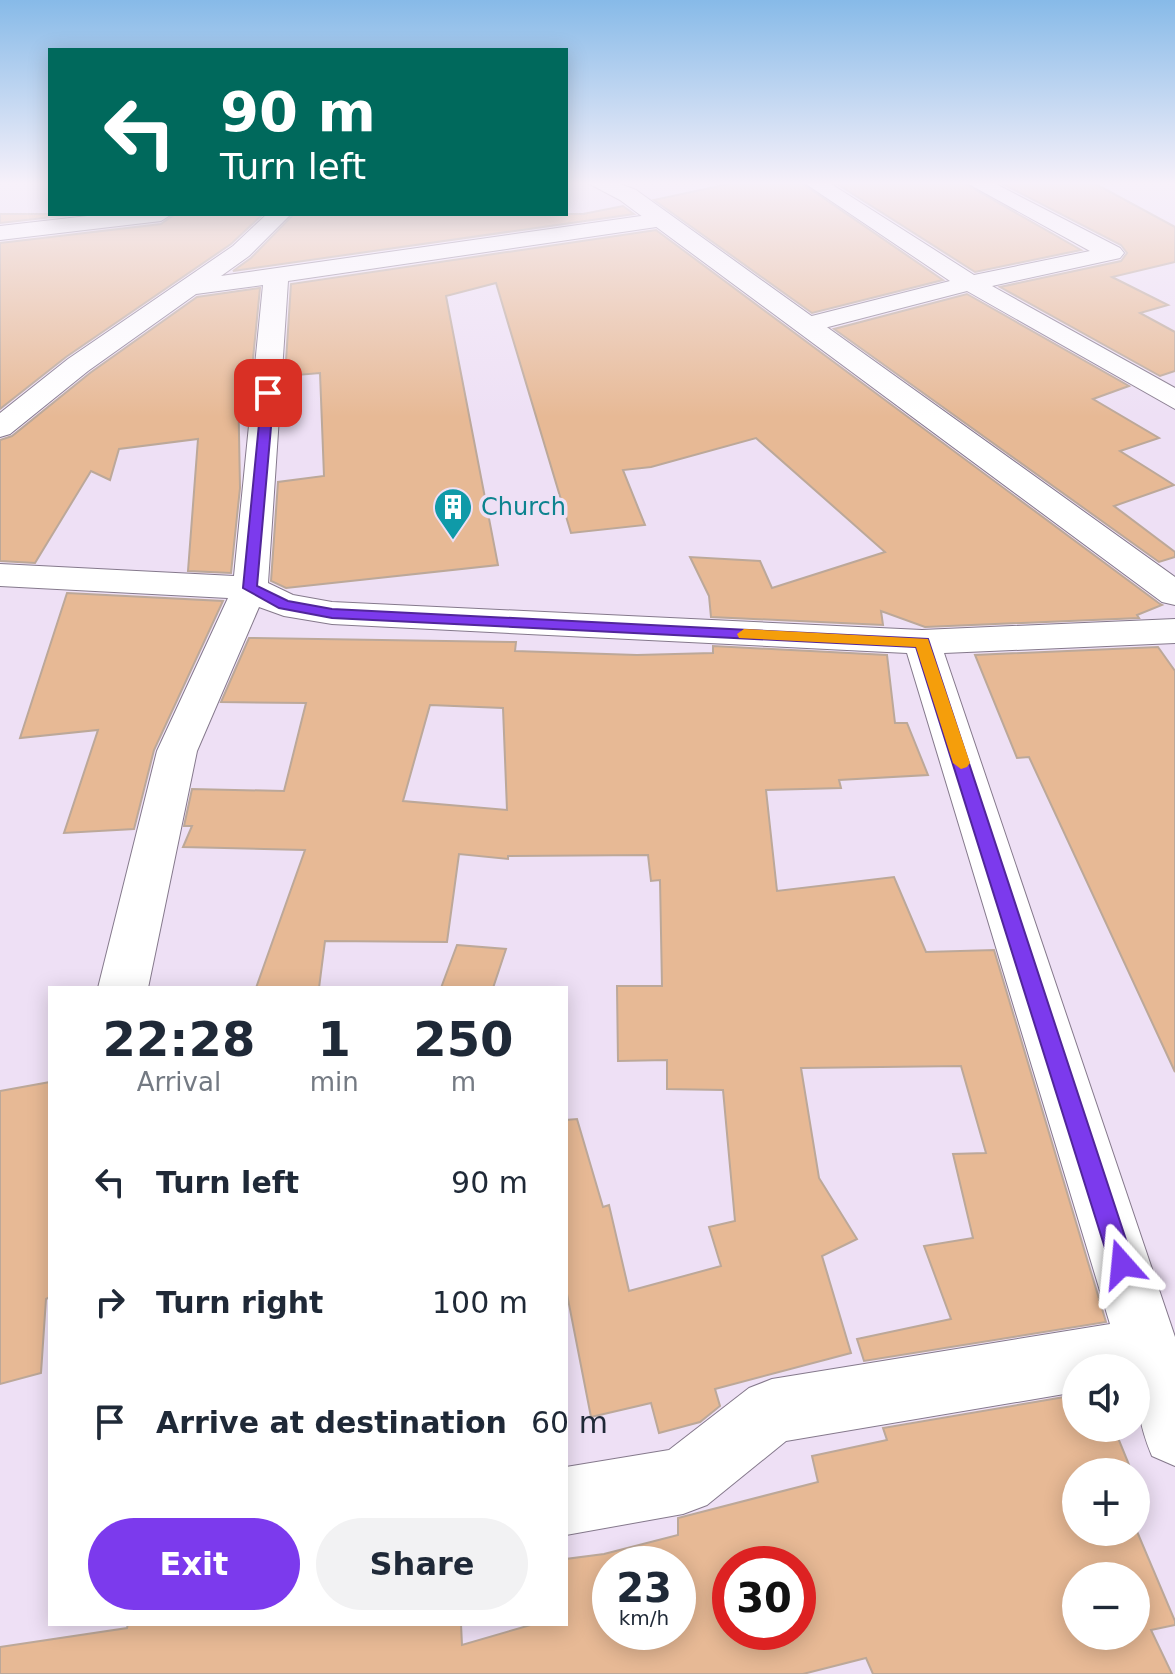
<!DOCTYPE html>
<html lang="en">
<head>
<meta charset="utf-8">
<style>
	body { margin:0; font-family:"DejaVu Sans",sans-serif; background:#f2f2f3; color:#1f2937; height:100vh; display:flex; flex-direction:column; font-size:30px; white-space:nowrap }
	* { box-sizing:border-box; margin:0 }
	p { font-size:26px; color:#747a83 }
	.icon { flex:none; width:44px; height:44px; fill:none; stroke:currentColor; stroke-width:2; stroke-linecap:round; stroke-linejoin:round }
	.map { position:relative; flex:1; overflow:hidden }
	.sheet { position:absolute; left:48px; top:986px; width:520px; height:640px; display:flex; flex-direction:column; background:#fff; border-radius:0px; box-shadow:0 4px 20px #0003 }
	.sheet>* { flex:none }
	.hud { position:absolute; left:48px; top:48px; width:520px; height:168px; border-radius:0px; box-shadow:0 4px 20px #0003; background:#00695c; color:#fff; overflow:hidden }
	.buttons { position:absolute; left:1062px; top:1354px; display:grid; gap:16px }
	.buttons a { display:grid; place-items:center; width:88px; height:88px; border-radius:50%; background:#fff; box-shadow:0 4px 20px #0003; font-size:40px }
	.speed { position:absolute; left:592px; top:1546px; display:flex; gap:16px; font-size:40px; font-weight:700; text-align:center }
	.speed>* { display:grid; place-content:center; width:104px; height:104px; border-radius:50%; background:#fff; box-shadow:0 4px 20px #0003; line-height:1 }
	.speed small { font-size:20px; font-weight:400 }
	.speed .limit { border:12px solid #d22; background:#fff; color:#111 }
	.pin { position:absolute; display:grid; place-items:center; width:68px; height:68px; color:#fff; margin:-34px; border-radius:16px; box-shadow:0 4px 12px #0006 }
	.me { position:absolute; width:88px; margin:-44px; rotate:342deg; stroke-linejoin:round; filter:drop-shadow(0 0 6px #0008) }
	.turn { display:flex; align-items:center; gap:28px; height:168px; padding:0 40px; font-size:36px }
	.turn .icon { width:104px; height:104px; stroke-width:2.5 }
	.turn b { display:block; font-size:56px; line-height:68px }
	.eta { display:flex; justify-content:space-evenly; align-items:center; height:136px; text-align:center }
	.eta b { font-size:48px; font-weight:800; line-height:56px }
	.cta { display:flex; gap:16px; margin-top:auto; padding:16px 40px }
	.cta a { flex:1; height:92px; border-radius:48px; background:#7c3aed; color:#fff; font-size:32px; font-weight:800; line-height:92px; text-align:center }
	.cta a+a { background:#f2f2f3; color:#1f2937 }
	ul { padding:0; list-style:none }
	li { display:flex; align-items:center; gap:24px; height:120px; padding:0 40px }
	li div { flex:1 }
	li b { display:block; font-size:30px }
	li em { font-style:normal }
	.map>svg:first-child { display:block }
</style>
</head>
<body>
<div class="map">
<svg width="1175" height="1674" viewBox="0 0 1175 1674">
	<rect width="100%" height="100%" fill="#eee0f5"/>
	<!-- building -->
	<g fill="#e7b995" stroke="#bca899" stroke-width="2" fill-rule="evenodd">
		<polygon points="738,182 800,182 943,280 812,313 654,200"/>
		<polygon points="834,182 962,182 1081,250 975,272"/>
		<polygon points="999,182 1092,182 1175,227 1175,262 1112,277 1168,305 1140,313 1175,332 1175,371 1160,376 1000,287 1121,261 1127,253 1121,245"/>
		<polygon points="623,206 634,214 233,271 251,258 294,214 583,214"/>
		<polygon points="0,214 79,214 0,223"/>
		<polygon points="175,214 263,214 231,244 66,357 0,409 0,243 161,224"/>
		<polygon points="656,230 1160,604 1162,605 1137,615 1139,618 925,627 881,611 883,625 711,617 709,596 690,557 760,561 772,588 885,552 756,438 651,467 623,470 645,525 571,533 496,283 446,296 498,565 286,588 271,581 278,482 324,476 320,373 285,376 291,284"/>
		<polygon points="260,288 251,379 238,380 240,488 231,573 188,571 198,439 119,449 110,480 91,471 35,563 0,561 0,440 12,436 90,373 197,297"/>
		<polygon points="967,294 1129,386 1093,399 1159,438 1120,451 1174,485 1114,506 1175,552 1175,557 1159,562 834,329"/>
		<polygon points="67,593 223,601 154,750 134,829 64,833 98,730 20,738"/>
		<path d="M249,638L516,642L515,651L637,655L713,653V646L887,655L895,723H907L928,775L839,780L841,788L766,790L777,891L894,877L926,952L994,950L1106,1322L864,1361L857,1339L951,1319L924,1246L973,1238L953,1154L986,1153L961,1066L801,1068L819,1178L857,1239L822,1256L851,1353L715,1389L720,1406L700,1422L659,1433L651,1403L591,1417L566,1289V1120L577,1119L603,1207L609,1205L629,1291L721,1266L709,1227L735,1221L723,1090L667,1089V1060L618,1061L617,986H662L660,880L651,881L648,855L508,856V859L459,854L447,942L325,941L319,988H256L305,850L183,847L192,826H184L192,789L284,791L306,703L221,702ZM430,705L503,708L507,810L403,801Z"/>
		<polygon points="1158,647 1175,671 1175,1072 1029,757 1017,758 975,655"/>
		<polygon points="457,945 506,949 493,988 441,988"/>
		<polygon points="50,1082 50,1297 46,1299 41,1373 0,1384 0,1091"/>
		<path d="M1076,1395V1428H1114L1132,1472H1076V1532L1136,1529L1175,1621V1625L1151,1630L1172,1674H873L866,1658L803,1674H0V1647L127,1628L128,1624H461L462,1645L534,1624H566V1559L604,1554L678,1535V1518L818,1482L812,1456L887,1440L883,1428ZM610,1564H678V1632H610ZM730,1564H798V1632H730ZM1076,1576H1136V1636H1076Z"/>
	</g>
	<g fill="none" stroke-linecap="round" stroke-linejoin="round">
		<defs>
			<g id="street">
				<polygon points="803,182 828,182 974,275 1090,251 965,182 992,182 1120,248 1124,253 1120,258 992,286 1175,388 1175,409 967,291 805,333 796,330 792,325 796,320 950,281"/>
				<path d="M662,213L673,220L670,225L288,281L268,583L293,595L332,602L922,630L1175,619V643L944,653L1175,1337V1466L1152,1456C1139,1425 1136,1401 1136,1368H1076V1392L786,1441L707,1505L683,1514L566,1535V1467L669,1450L749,1388L772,1379L1110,1324L907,653L332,624L284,616L259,607L197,751L148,988H98L157,751L228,598L0,586V564L234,576L263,285L196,294L88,371L10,434L0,437V413L68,359L233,246L267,214H291L249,256L221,276Z"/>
				<polygon points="105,214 172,214 161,221 0,240 0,226"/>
			</g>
			<polygon id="secondary" points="586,182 615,182 636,190 1175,577 1175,605 1162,602 620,200"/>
		</defs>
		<!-- street casing -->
		<use href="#street" stroke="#85798c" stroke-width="2"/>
		<!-- secondary casing -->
		<use href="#secondary" stroke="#85798c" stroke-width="2"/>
		<!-- street -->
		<use href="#street" fill="#fff" fill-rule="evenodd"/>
		<!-- secondary -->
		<use href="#secondary" fill="#fff" fill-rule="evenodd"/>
	</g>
	<!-- sky -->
	<linearGradient id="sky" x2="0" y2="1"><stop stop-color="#87bae8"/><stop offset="0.44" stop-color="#f7f1fa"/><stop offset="1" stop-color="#f7f1fa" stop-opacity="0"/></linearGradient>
	<rect width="1175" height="417" fill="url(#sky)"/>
	<!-- route -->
	<polygon fill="#7c3aed" stroke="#51269a" stroke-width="2" points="268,389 274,393 257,586 288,601 332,609 928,639 1134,1264 1131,1273 1122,1276 1114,1273 1110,1264 916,647 332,618 279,608 243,588 262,393"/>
	<!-- slow -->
	<polygon fill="#f59e0b" points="744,629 928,639 970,763 967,767 961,769 953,763 916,647 739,638 737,634"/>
	<!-- icons -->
	<defs>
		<symbol id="building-pin" viewBox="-11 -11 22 30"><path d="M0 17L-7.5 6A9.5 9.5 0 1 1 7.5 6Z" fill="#0f9aa8" stroke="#eee0f5"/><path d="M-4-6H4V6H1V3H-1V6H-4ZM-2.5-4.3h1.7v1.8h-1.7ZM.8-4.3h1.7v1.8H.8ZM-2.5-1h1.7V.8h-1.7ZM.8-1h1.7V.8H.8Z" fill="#fff"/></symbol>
	</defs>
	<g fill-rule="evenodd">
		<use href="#building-pin" x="431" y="485" width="44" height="60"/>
	</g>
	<g text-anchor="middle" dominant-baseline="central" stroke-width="7" stroke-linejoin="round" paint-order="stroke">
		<!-- far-culture labels -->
		<g font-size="24" fill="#0d838f" stroke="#eee0f5" text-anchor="start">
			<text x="481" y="507">Church</text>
		</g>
	</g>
</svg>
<div class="buttons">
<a><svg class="icon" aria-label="sound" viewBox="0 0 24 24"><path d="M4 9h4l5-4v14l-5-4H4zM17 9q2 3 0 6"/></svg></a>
<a>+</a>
<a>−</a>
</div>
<div class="speed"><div>23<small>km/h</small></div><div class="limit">30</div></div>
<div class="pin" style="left:268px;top:393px;background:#d93025"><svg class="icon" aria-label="arrive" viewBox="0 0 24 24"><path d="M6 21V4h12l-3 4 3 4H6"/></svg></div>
<svg class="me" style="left:1122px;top:1264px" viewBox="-20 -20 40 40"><path d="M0-17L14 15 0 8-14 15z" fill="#7c3aed" stroke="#fff" stroke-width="4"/></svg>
<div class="hud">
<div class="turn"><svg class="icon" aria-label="left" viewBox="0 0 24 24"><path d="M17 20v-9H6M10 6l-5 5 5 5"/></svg><div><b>90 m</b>Turn left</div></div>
</div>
<section class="sheet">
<div class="eta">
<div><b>22:28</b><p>Arrival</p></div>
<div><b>1</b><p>min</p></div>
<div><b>250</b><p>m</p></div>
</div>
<ul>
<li><svg class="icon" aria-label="left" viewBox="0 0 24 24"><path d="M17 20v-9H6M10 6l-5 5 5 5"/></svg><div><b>Turn left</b></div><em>90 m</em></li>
<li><svg class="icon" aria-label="right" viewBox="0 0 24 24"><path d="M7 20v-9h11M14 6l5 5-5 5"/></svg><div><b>Turn right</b></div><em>100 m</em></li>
<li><svg class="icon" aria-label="arrive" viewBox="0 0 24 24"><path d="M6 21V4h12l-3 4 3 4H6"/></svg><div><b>Arrive at destination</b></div><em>60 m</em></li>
</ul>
<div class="cta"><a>Exit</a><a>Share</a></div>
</section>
</div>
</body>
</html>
